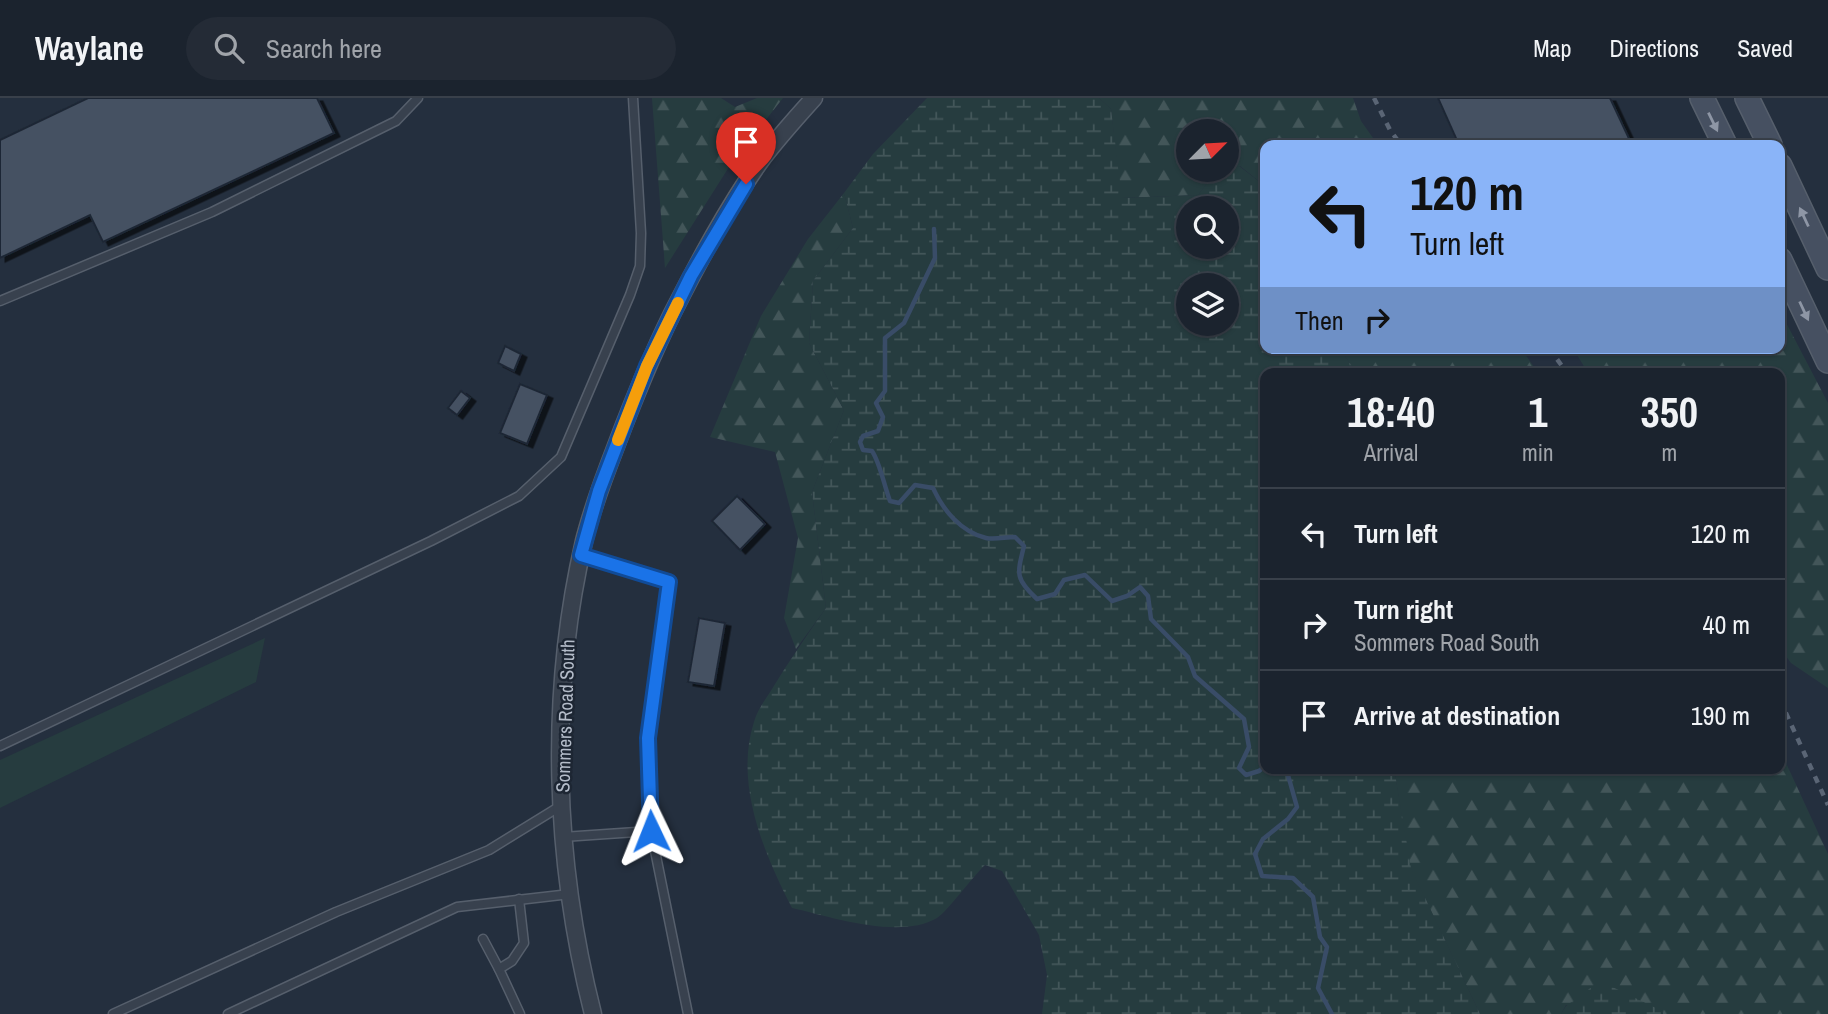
<!DOCTYPE html>
<html lang="en">
<head>
<meta charset="utf-8">
<style>
	body { margin:0; font-family:"Archivo Narrow",sans-serif; background:#242b36; color:#f1f3f6; height:100vh; display:flex; flex-direction:column; font-size:26px; white-space:nowrap }
	* { box-sizing:border-box; margin:0 }
	p { font-size:23px; color:#a0a4aa }
	.icon { flex:none; width:38px; height:38px; fill:none; stroke:currentColor; stroke-width:2; stroke-linecap:round; stroke-linejoin:round }
	.map { position:relative; flex:1; overflow:hidden }
	.panel { position:absolute; left:1260px; top:270px; width:525px; height:406px; display:flex; flex-direction:column; background:#1b232e; border-radius:14px; box-shadow:0 2px 5px #0004,0 0 0 2px #39404a }
	.panel>* { flex:none }
	.guide { position:absolute; left:1260px; top:42px; width:525px; height:214px; border-radius:14px; box-shadow:0 2px 5px #0004,0 0 0 2px #39404a; background:#8ab4f8; color:#111; overflow:hidden }
	.needle { width:46px; rotate:66deg }
	.buttons { position:absolute; left:1176px; top:21px; display:grid; gap:14px }
	.buttons a { display:grid; place-items:center; width:63px; height:63px; border-radius:50%; background:#1b232e; box-shadow:0 2px 5px #0004,0 0 0 2px #39404a; font-size:35px }
	.pin { position:absolute; display:grid; place-items:center; width:60px; height:60px; color:#fff; margin:-72px -30px; border-radius:50% 50% 50% 0; rotate:-45deg; box-shadow:0 0 7px #0007 }
	.pin .icon { rotate:45deg }
	.me { position:absolute; width:77px; margin:-38px; rotate:358deg; stroke-linejoin:round; filter:drop-shadow(0 0 5px #0008) }
	.turn { display:flex; align-items:center; gap:24px; height:147px; padding:0 35px; font-size:32px }
	.turn .icon { width:91px; height:91px; stroke-width:2.5 }
	.turn b { display:block; font-size:49px; line-height:60px }
	.then { display:flex; align-items:center; height:66px; padding:0 35px; background:#0003; gap:14px; font-size:26px }
	.eta { display:flex; justify-content:space-evenly; align-items:center; height:119px; text-align:center }
	.eta b { font-size:42px; font-weight:700; line-height:49px }
	ul { padding:0; list-style:none }
	li { display:flex; align-items:center; gap:21px; height:91px; padding:0 35px; border-top:2px solid #39404a }
	li div { flex:1 }
	li b { display:block; font-size:26px }
	li em { font-style:normal }
	header { display:flex; align-items:center; gap:42px; box-sizing:border-box; height:98px; padding:0 35px; background:#1b232e; border-bottom:2px solid #39404a }
	header strong { font-size:33px }
	nav { display:flex; gap:38px; margin-inline-start:auto; font-size:24px }
	.search { width:490px; height:63px; background:#242b36; display:flex; align-items:center; gap:18px; box-sizing:border-box; padding:0 24px; border-radius:38px; color:#a0a4aa; font-size:26px }
	.map>svg:first-child { display:block }
</style>
</head>
<body>
<header>
<strong>Waylane</strong>
<div class="search"><svg class="icon" aria-label="search" viewBox="0 0 24 24"><circle cx="10" cy="10" r="6"/><path d="M15 15l6 6"/></svg>Search here</div>
<nav><a>Map</a><a>Directions</a><a>Saved</a></nav>
</header>
<div class="map">
<svg width="1828" height="916" viewBox="0 0 1828 916">
	<defs>
		<pattern id="forest-firs" width="22" height="20" patternUnits="userSpaceOnUse" patternTransform="scale(1.75)"><rect width="22" height="20" fill="#263c3f"/><path d="M5 1l3.5 6h-7zM16 11l3.5 6h-7z" fill="#435659"/></pattern>
		<pattern id="wetland-marsh" width="20" height="14" patternUnits="userSpaceOnUse" patternTransform="scale(1.75)"><rect width="20" height="14" fill="#263c3f"/><path d="M1 5h8M5 5V1M11 12h8M15 12V8" fill="none" stroke="#435659"/></pattern>
		<filter id="shadow"><feDropShadow dx="5.5" dy="3.5" stdDeviation="0" flood-color="#0009"/></filter>
	</defs>
	<rect width="100%" height="100%" fill="#242f3e"/>
	<!-- green -->
	<polygon fill="#263c3f" points="265,540 256,584 0,710 0,662"/>
	<!-- forest -->
	<g fill="url(#forest-firs)">
		<polygon points="652,0 721,0 735,9 757,0 783,0 729,69 665,170"/>
		<polygon points="1099,0 1353,0 1361,23 1378,47 1265,47 1265,88 1240,68 1227,72 1227,33 1188,33 1188,72 1227,72 1215,75 1198,97 1121,100 1111,11"/>
		<polygon points="844,95 853,130 813,183 809,245 844,312 812,394 826,510 796,551 784,520 798,440 775,354 710,339 761,218 808,141"/>
		<polygon points="1780,213 1828,305 1828,590 1791,565 1780,550 1780,275 1588,275 1573,250 1780,250"/>
		<polygon points="1339,250 1521,250 1538,275 1357,275"/>
		<polygon points="1780,652 1828,756 1828,916 1663,916 1662,913 1566,907 1561,916 1480,916 1410,769 1394,670 1780,670"/>
	</g>
	<!-- wetland -->
	<g fill="url(#wetland-marsh)" fill-rule="evenodd">
		<path d="M927,0H1099L1111,11L1122,100L1198,97L1215,75L1239,68L1265,88V250H1339L1357,275H1265V670H1394L1411,770L1480,916H1042L1047,877L1039,837L1002,773L985,767C973,778 948,813 937,820C899,842 832,819 792,810C764,756 734,685 754,624C757,612 766,601 772,591C789,563 807,537 826,510L812,394L844,312L809,245L813,183L853,130L844,95L873,56ZM1188,110H1227V149H1188ZM1188,187H1227V226H1188Z"/>
		<polygon points="1600,883 1662,913 1663,916 1561,916 1566,908"/>
	</g>
	<g fill="none" stroke-linecap="round" stroke-linejoin="round">
		<!-- stream -->
		<g stroke="#394c67" stroke-width="4.5">
			<path d="M934,131L935,160L904,225L885,240V293L876,305L883,319L878,333L863,338L860,344L863,352L872,353C880,365 884,387 890,403L899,405L915,387L933,390C943,412 961,434 986,440C994,442 1006,439 1015,439L1024,448C1017,476 1015,481 1037,501L1055,496L1064,482L1085,477L1112,503L1127,498L1140,489L1148,498L1151,521L1188,559L1195,578L1244,621L1249,649L1239,670L1246,677L1259,673L1265,668"/>
			<polyline points="1286,670 1297,709 1288,721 1263,741 1255,756 1262,778 1293,780 1313,799 1320,839 1327,849 1318,890 1332,916"/>
		</g>
	</g>
	<!-- building -->
	<g fill="#455162" stroke="#1f2835" stroke-width="2" filter="url(#shadow)">
		<polygon points="88,0 317,0 334,35 103,144 90,117 0,160 0,42"/>
		<polygon points="1438,0 1610,0 1632,47 1459,47"/>
		<polygon points="505,248 521,256 514,273 498,265"/>
		<polygon points="520,286 547,297 527,346 500,335"/>
		<polygon points="461,293 470,300 457,317 448,310"/>
		<polygon points="737,398 765,426 740,452 712,423"/>
		<polygon points="699,520 725,525 714,588 688,584"/>
	</g>
	<g fill="none" stroke-linecap="round" stroke-linejoin="round">
		<defs>
			<g id="lane">
				<polyline points="0,203 212,114 396,23 418,0"/>
				<polyline points="581,457 669,484 648,640 651,733 688,916"/>
				<polyline points="0,648 431,443 519,398 561,359 630,197 640,168 641,135 633,0"/>
				<polyline points="563,739 651,733"/>
				<polyline points="519,801 524,845 512,863 499,871 520,916"/>
				<polyline points="483,841 499,871"/>
				<polyline points="113,916 336,814 489,752 562,707"/>
				<polyline points="228,916 457,809 570,796"/>
			</g>
			<path id="street" d="M593,916C554,763 548,598 584,443C592,411 604,379 616,348C633,303 651,259 672,216C698,165 726,112 759,65C776,42 795,21 814,0"/>
			<g id="secondary">
				<polyline points="1702,0 1725,47"/>
				<polyline points="1747,0 1770,47"/>
				<polyline points="1780,68 1828,170"/>
				<polyline points="1780,162 1828,263"/>
			</g>
		</defs>
		<!-- lane casing -->
		<use href="#lane" stroke="#565f6c" stroke-width="11"/>
		<!-- street casing -->
		<use href="#street" stroke="#565f6c" stroke-width="19"/>
		<!-- secondary casing -->
		<use href="#secondary" stroke="#565f6c" stroke-width="26"/>
		<!-- lane -->
		<use href="#lane" stroke="#38414e" stroke-width="8"/>
		<!-- street -->
		<use href="#street" stroke="#38414e" stroke-width="16"/>
		<!-- secondary -->
		<use href="#secondary" stroke="#465061" stroke-width="23"/>
		<!-- rail -->
		<g stroke="#5a6575" stroke-width="4.5" stroke-dasharray="7 7" stroke-linecap="butt">
			<polyline points="1374,0 1390,32 1401,47"/>
			<polyline points="1549,250 1567,275"/>
			<polyline points="1780,602 1828,707"/>
		</g>
	</g>
	<!-- one-way arrows -->
	<defs><path id="oneway-solid" d="M-6-.8H1V-3.2L6.5 0L1 3.2V.8H-6Z" transform="scale(1.75)"/></defs>
	<g fill="#8e96a5">
		<use href="#oneway-solid" transform="translate(1713 24) rotate(64)"/>
		<use href="#oneway-solid" transform="translate(1804 119) rotate(-115)"/>
		<use href="#oneway-solid" transform="translate(1804 213) rotate(65)"/>
	</g>
	<g fill="none" stroke-linecap="round" stroke-linejoin="round">
		<defs>
			<polyline id="route" points="651,733 648,640 669,484 581,457 599,393 647,268 691,178 746,86"/>
		</defs>
		<!-- route casing -->
		<use href="#route" stroke="#114b97" stroke-width="18"/>
		<!-- route -->
		<use href="#route" stroke="#1a73e8" stroke-width="12"/>
		<!-- slow -->
		<polyline stroke="#f59e0b" stroke-width="12" points="618,342 647,268 678,205"/>
	</g>
	<g text-anchor="middle" dominant-baseline="central" stroke-width="5" stroke-linejoin="round" paint-order="stroke">
		<!-- street labels -->
		<g font-size="19" fill="#b4bcc9" stroke="#1d2633">
			<text transform="translate(565 618) rotate(-88)">Sommers Road South</text>
		</g>
	</g>
</svg>
<div class="buttons">
<a><svg class="needle" viewBox="-14 -14 28 28"><path d="M0-13l5 13h-10z" fill="#e53935"/><path d="M0 13l5-13h-10z" fill="#a0a4aa"/></svg></a>
<a><svg class="icon" aria-label="search" viewBox="0 0 24 24"><circle cx="10" cy="10" r="6"/><path d="M15 15l6 6"/></svg></a>
<a><svg class="icon" aria-label="layers" viewBox="0 0 24 24"><path d="M12 4l9 5-9 5-9-5zM3 14l9 5 9-5"/></svg></a>
</div>
<div class="pin" style="left:746px;top:86px;background:#d93025"><svg class="icon" aria-label="arrive" viewBox="0 0 24 24"><path d="M6 21V4h12l-3 4 3 4H6"/></svg></div>
<svg class="me" style="left:651px;top:733px" viewBox="-20 -20 40 40"><path d="M0-17L14 15 0 8-14 15z" fill="#1a73e8" stroke="#fff" stroke-width="4"/></svg>
<div class="guide">
<div class="turn"><svg class="icon" aria-label="left" viewBox="0 0 24 24"><path d="M17 20v-9H6M10 6l-5 5 5 5"/></svg><div><b>120 m</b>Turn left</div></div>
<div class="then">Then<svg class="icon" aria-label="right" viewBox="0 0 24 24"><path d="M7 20v-9h11M14 6l5 5-5 5"/></svg></div>
</div>
<section class="panel">
<div class="eta">
<div><b>18:40</b><p>Arrival</p></div>
<div><b>1</b><p>min</p></div>
<div><b>350</b><p>m</p></div>
</div>
<ul>
<li><svg class="icon" aria-label="left" viewBox="0 0 24 24"><path d="M17 20v-9H6M10 6l-5 5 5 5"/></svg><div><b>Turn left</b></div><em>120 m</em></li>
<li><svg class="icon" aria-label="right" viewBox="0 0 24 24"><path d="M7 20v-9h11M14 6l5 5-5 5"/></svg><div><b>Turn right</b><p>Sommers Road South</p></div><em>40 m</em></li>
<li><svg class="icon" aria-label="arrive" viewBox="0 0 24 24"><path d="M6 21V4h12l-3 4 3 4H6"/></svg><div><b>Arrive at destination</b></div><em>190 m</em></li>
</ul>
</section>
</div>
</body>
</html>
